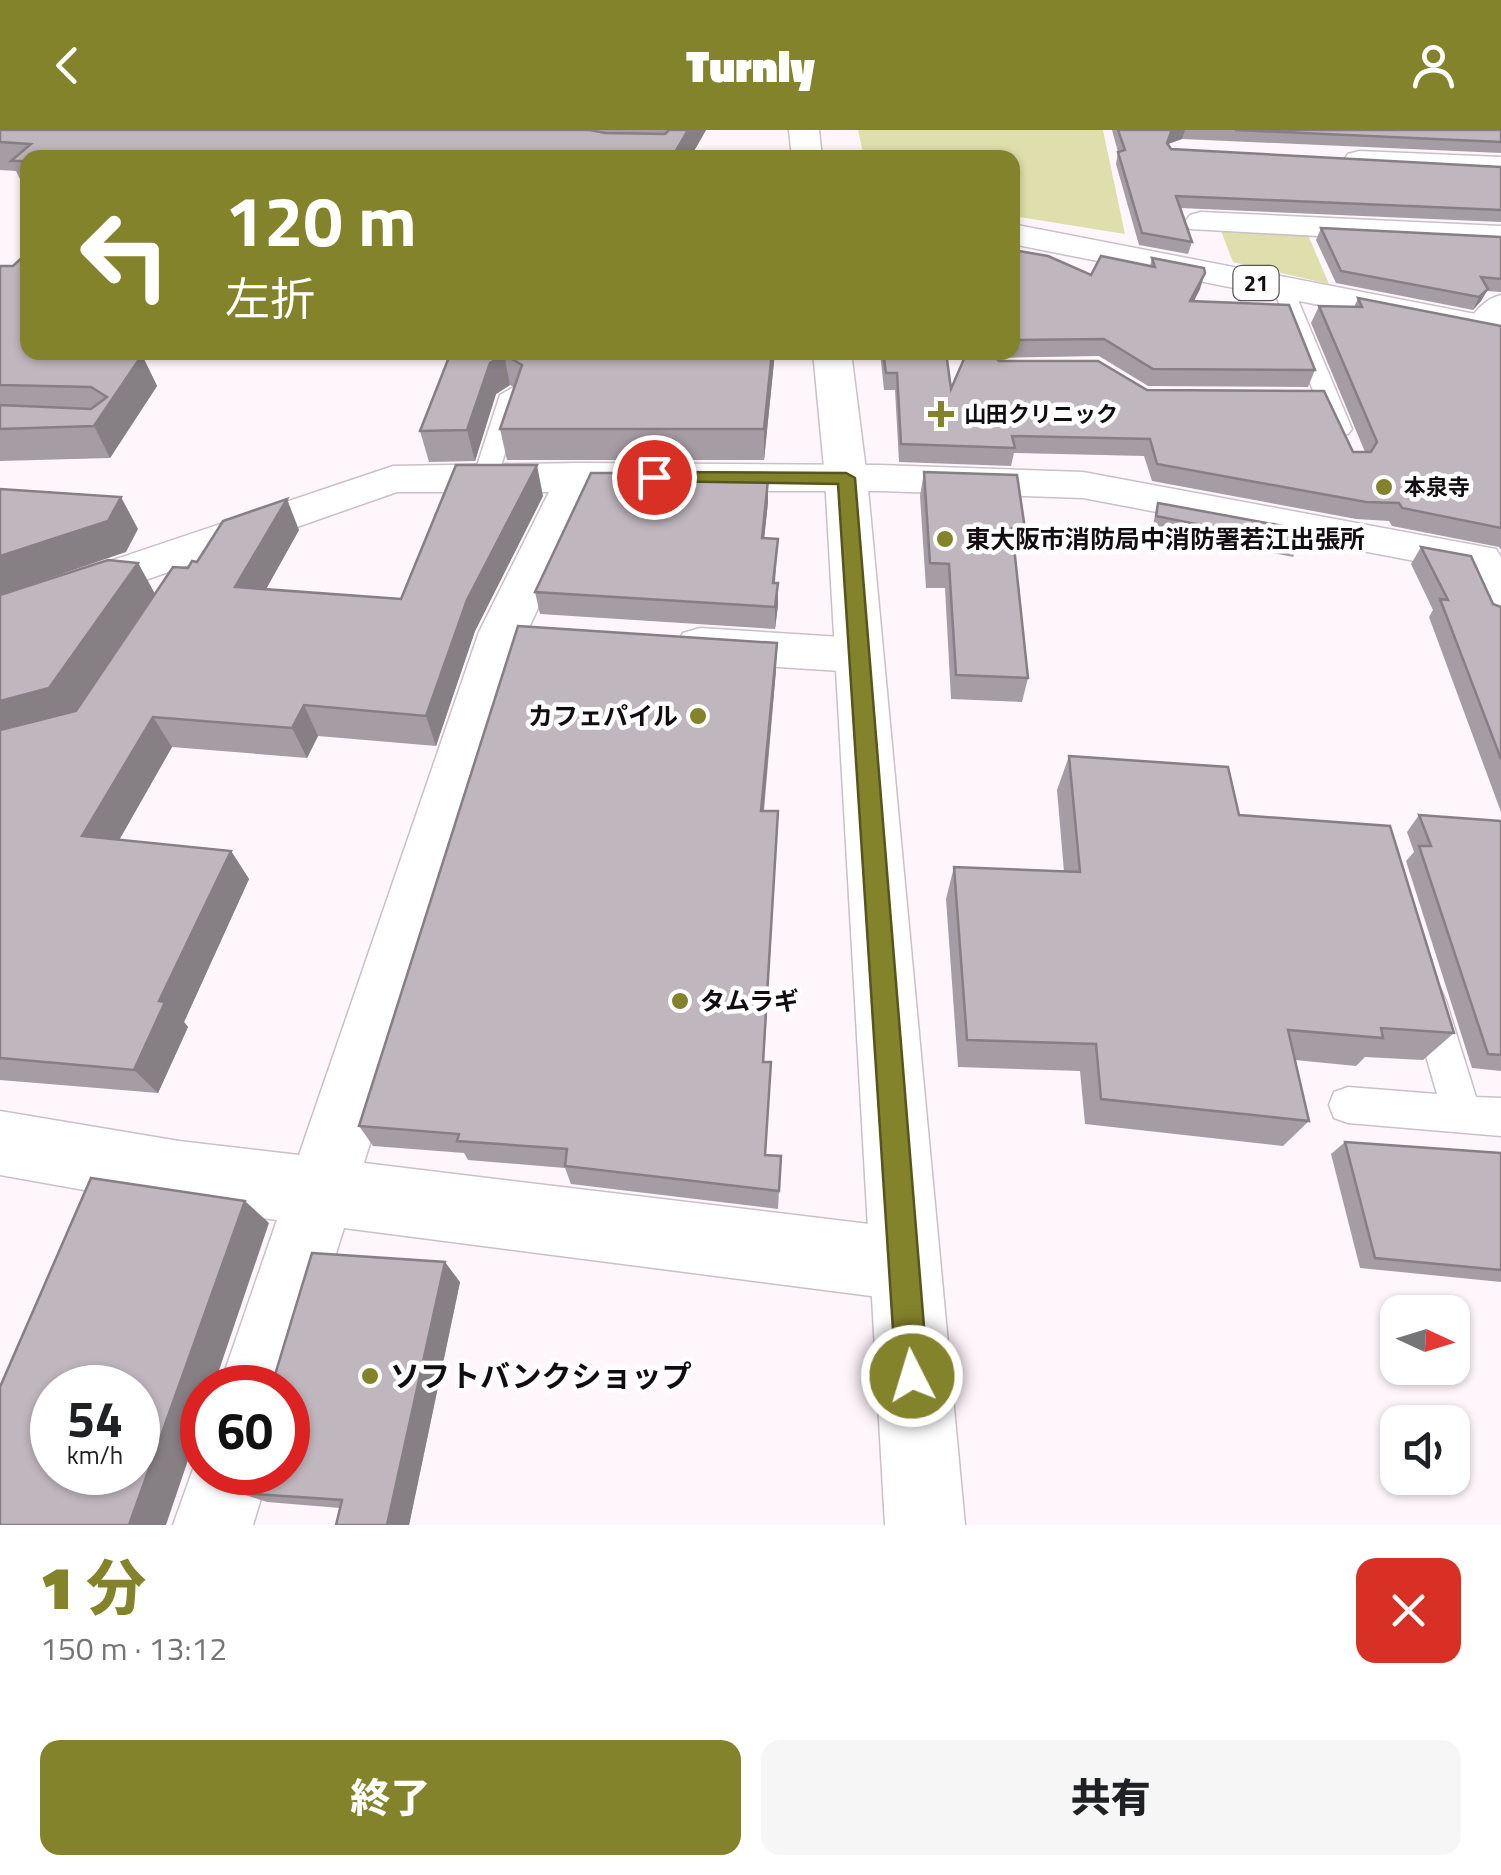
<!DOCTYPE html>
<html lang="ja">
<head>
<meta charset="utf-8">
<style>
	body { margin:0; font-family:"Titillium Web","Noto Sans JP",sans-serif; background:#f6f6f6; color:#202124; height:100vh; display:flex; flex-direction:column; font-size:38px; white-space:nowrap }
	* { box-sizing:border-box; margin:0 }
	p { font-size:32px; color:#757577 }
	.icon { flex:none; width:55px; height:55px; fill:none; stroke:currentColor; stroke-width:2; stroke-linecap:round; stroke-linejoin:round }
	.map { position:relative; height:1395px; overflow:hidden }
	.details { display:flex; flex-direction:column; background:#fff; flex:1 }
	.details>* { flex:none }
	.banner { position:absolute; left:20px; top:20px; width:1000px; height:210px; border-radius:20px; box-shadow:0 2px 8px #0004; background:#83832c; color:#fff; overflow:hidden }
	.needle { width:65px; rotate:94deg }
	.controls { position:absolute; left:1380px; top:1165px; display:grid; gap:20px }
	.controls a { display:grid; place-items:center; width:90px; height:90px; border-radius:20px; background:#fff; box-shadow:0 2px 8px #0004; font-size:50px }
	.speed { position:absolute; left:30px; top:1235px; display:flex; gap:20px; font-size:50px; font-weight:700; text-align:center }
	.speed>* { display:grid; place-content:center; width:130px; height:130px; border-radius:50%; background:#fff; box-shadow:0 2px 8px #0004; line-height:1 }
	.speed small { font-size:25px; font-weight:400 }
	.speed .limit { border:15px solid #d22; background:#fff; color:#111 }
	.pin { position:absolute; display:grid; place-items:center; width:85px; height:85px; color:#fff; margin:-42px; border:5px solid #fff; border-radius:50%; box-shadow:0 2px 10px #0007 }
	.me { position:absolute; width:110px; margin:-55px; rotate:355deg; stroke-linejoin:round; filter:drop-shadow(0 0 8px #0008) }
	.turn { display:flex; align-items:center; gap:35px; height:210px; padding:0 40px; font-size:45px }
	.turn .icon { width:130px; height:130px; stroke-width:2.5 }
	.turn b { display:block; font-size:70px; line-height:85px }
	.round { display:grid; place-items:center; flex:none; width:105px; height:105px; border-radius:20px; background:#f6f6f6 }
	.headline { display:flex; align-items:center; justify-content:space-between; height:170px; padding:0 40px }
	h1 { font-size:60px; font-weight:800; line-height:75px; color:#83832c }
	.cta { display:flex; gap:20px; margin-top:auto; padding:20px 40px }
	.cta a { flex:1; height:115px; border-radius:20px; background:#83832c; color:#fff; font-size:40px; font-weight:800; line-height:115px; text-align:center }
	.cta a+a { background:#f6f6f6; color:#202124 }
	header { display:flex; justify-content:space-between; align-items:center; height:130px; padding:0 40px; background:#83832c; color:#fff; font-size:45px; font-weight:800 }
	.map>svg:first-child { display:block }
</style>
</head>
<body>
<header><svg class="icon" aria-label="back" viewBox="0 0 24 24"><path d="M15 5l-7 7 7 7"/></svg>Turnly<svg class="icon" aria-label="person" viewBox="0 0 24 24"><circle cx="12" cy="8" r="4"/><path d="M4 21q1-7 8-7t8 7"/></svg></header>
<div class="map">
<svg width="1501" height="1395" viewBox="0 0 1501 1395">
	<rect width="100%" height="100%" fill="#fff6fc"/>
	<!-- green -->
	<g fill="#dedfac">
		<polygon points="858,0 1103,0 1125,104 1013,86 1012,28 864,27"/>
		<polygon points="1221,101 1308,105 1329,154 1233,132"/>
	</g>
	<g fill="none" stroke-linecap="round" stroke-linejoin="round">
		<defs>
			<g id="service">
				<polygon points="1283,152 1293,158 1352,299 1348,304 1332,304 1328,299 1273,158"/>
				<polygon points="512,258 524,265 497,348 485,356 476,353 473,348 500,265"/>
				<polygon points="1428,855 1441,860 1446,871 1476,967 1501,968 1501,1006 1348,993 1334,988 1329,975 1334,962 1348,957 1437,964 1410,871 1415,860"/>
			</g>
			<g id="minor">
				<polygon points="1359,21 1501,27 1501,45 1348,36 1344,30 1348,24"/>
				<polygon points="1201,82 1501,96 1501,116 1190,99 1185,92 1190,85"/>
				<path d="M1501,165V198L1483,207L1470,204L1465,196C1475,182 1484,169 1501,165Z"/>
				<polygon points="578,333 880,335 1083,342 1496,419 1501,427 1501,495 1484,490 1462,440 1083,368 880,361 592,361 527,502 364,1033 902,1098 927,1109 938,1134 927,1159 902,1170 344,1098 288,1276 288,1258 219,1258 277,1090 179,1077 0,1045 0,981 179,1011 299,1025 479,502 549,362 397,362 0,501 0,468 393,336"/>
				<polygon points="700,498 857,508 874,513 881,525 874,537 857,542 700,532 683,527 676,515 683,503"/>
				<polygon points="202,1314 202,1342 269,1342 253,1395 173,1395"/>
			</g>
			<g id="primary">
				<polygon points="789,0 819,0 822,28 792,28"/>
				<polygon points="1012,94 1501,189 1501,211 1012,114"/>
				<polygon points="813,222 851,222 867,348 965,1395 885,1395 825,348"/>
			</g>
		</defs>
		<!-- service casing -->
		<use href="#service" stroke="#cac0c7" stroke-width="3"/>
		<!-- minor casing -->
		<use href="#minor" stroke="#cac0c7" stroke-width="3"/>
		<!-- primary casing -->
		<use href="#primary" stroke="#cac0c7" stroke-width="3"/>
		<!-- service -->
		<use href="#service" fill="#fff" fill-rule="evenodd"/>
		<!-- minor -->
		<use href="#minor" fill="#fff" fill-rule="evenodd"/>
		<!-- primary -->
		<use href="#primary" fill="#fff" fill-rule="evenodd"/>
	</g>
	<!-- wall -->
	<g fill="#a59da3">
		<polygon points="0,0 706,0 690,28 28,28 28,59 25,59 16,41 0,40"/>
		<polygon points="1112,0 1501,0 1501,23 1182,9 1168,14 1171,19 1501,37 1501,92 1180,78 1192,112 1188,124 1139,115 1116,34 1118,22"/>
		<polygon points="1321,98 1501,107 1501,162 1487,161 1481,171 1473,180 1336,153 1316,110"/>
		<polygon points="1012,122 1091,145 1150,136 1152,128 1200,159 1194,171 1315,240 1308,257 1148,256 1099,226 996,228 999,231 1147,260 1353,322 1365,322 1311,193 1319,176 1354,177 1358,168 1501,196 1501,420 1499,417 1392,396 1389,391 1356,389 1152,351 1144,326 1014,323 1011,336 899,332 895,260 884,260 880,222 946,222 951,259 967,222 1012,222"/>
		<polygon points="0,136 13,136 87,224 142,225 157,256 110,328 0,331"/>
		<polygon points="451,222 775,222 764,330 507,330 500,299 515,258 510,255 496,264 475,331 429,332 420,301"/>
		<polygon points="924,342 1025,399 1019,424 1015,423 1028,548 1022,572 951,569 945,458 926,458 920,366"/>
		<polygon points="761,349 768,372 764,408 778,409 775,453 778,453 778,475 775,499 540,484 535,462"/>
		<polygon points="543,366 475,501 436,616 318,606 307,628 172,617 119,710 231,721 249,749 184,892 188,897 158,963 0,950 0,465 138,433 155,464 197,432 299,400 266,459 401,469"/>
		<polygon points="1158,373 1299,415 1293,427 1152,399"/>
		<polygon points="1421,417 1493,474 1501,477 1501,682 1429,487 1433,480 1411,434"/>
		<polygon points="776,540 764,681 777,707 764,932 766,1025 781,1026 778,1079 571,1054 565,1038 468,1030 464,1023 373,1016 359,996"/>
		<polygon points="1069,626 1239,685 1454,903 1423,930 1365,927 1356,936 1295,930 1309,991 1283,1016 1085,994 1080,941 958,937 946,769 954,737 1064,742 1057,660"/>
		<polygon points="1419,685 1501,691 1501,941 1472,938 1406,731 1414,722 1407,702"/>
		<polygon points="1345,1012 1501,1023 1501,1152 1360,1138 1331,1024"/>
		<polygon points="460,1152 409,1395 336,1395 340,1378 267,1372 239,1363"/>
	</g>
	<!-- shaded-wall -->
	<g fill="#867f84">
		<polygon points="688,0 706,0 690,28 674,24"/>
		<polygon points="1179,0 1185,0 1182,9 1168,14 1164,24 1171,2"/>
		<polygon points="1205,143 1200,159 1185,188 1190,171"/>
		<polygon points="1488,159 1481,171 1473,180 1479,167"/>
		<polygon points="772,222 775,222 764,330 764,299"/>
		<polygon points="504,224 510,255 496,264 475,331 467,300 490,233"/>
		<polygon points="142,225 157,256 110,328 94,296"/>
		<polygon points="537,335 543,366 475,501 436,616 426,586 467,470"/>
		<polygon points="768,350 768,372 762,430 762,408"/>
		<polygon points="121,367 138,399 126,422 0,465 0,426"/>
		<polygon points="287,369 299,400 250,488 235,457"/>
		<polygon points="138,433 155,464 71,589 0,612 0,571"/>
		<polygon points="778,453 778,475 775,499 775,477"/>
		<polygon points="777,513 776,540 761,706 761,681"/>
		<polygon points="304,575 318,606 307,628 292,598"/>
		<polygon points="153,587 172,617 105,735 82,706"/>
		<polygon points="231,721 249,749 184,892 188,897 158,963 134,940 159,871"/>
		<polygon points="245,1071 269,1093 213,1258 202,1258 202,1289 166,1395 129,1395"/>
		<polygon points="445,1132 460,1152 409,1395 387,1395"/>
	</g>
	<!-- building -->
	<g fill="#c0b6bd" stroke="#867f84" stroke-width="2.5" fill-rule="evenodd">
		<polygon points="0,0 590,0 605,3 665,4 669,0 688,0 674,24 688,28 28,28 28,31 11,31 31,14 0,12"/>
		<polygon points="1118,0 1179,0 1171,2 1167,13 1171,19 1501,37 1501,80 1176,66 1192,112 1142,103 1118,22 1125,20"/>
		<polygon points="1235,0 1501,0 1501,12"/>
		<polygon points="1321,98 1501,107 1501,149 1481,147 1488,159 1479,167 1341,141"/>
		<polygon points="1013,120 1048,126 1091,145 1101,126 1155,137 1152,128 1204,138 1205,143 1190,171 1289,175 1315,240 1153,239 1104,209 1012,210"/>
		<polygon points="28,122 28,222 142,225 94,296 0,299 0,275 91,279 107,267 91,257 0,255 0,136 13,136"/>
		<polygon points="1358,168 1501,196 1501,398 1402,378 1399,373 1366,372 1157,334 1150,309 1012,306 1015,318 901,314 897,243 886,243 883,222 946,222 951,259 967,222 990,222 999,231 1098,231 1147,260 1324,261 1353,322 1371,322 1377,312 1319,176 1362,177"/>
		<polygon points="451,222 772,222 764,299 500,299 522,235 504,224 490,233 467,300 420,301"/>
		<polygon points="456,335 537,335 467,470 426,586 304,575 292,598 153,587 82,706 231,721 159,871 165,872 134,940 0,928 0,600 76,581 173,437 188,438 192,431 197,432 223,391 287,369 235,457 401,469"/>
		<polygon points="924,342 1017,345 1025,399 1012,398 1028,548 956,545 949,434 930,433"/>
		<polygon points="591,343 761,343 760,349 768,350 762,408 778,409 773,453 778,453 775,477 535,462"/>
		<polygon points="0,359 121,367 108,391 0,426"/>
		<polygon points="1158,373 1294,398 1299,415 1156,386"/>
		<polygon points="1421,417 1471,426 1493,474 1501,477 1501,629 1440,469 1448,470"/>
		<polygon points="108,430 138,433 49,558 0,571 0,465"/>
		<polygon points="518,496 777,513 761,681 778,681 763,932 771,932 765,1025 781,1026 779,1061 565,1036 567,1019 457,1011 459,1004 359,996"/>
		<polygon points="1069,626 1228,637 1239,685 1390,696 1454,903 1381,898 1383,908 1288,900 1309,991 1101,969 1096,914 967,910 954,737 1080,742"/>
		<polygon points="1419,685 1501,691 1501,925 1488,924 1419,716 1431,716"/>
		<polygon points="1345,1012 1501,1023 1501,1140 1375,1128"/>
		<path d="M91,1048L245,1071L129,1395H0V1257ZM52,1258H138V1342H52Z"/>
		<polygon points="312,1123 445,1132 387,1395 336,1395 342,1370 239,1363 246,1342 288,1342 288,1258 271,1258"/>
	</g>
	<!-- route -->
	<polygon fill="#83832c" stroke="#55551d" stroke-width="2.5" points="654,342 846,343 855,348 928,1246 923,1257 912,1261 901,1257 896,1246 838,354 648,351 648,344"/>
	<!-- markers -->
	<g fill="#83832c" stroke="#fff" stroke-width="4">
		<path d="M936 269h10v10h10v10h-10v10h-10v-10h-10v-10h10z"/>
		<circle cx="1384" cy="357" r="10"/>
		<circle cx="945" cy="409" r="10"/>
		<circle cx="698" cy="586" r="10"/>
		<circle cx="680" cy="871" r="10"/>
		<circle cx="370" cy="1246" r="10"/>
	</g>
	<g text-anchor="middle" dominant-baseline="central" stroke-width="9" stroke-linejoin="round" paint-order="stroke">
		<!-- shield labels -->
		<rect fill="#fff" stroke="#585658" stroke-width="2.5" x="1233.5" y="136" width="45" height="34" rx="8"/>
		<g font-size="22" font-weight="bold" fill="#110d10">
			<text x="1256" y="153">21</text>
		</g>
		<!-- far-poi labels -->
		<g font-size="22" font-weight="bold" fill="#110d10" stroke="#fff" text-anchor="start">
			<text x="964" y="284">山田クリニック</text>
			<text x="1404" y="357">本泉寺</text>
		</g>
		<!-- poi labels -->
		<g font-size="25" font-weight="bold" fill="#110d10" stroke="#fff" text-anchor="start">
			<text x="965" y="409">東大阪市消防局中消防署若江出張所</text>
			<text x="678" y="586" text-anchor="end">カフェパイル</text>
			<text x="700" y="871">タムラギ</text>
		</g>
		<!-- near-poi labels -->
		<g font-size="30" font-weight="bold" fill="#110d10" stroke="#fff" text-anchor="start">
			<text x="390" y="1246">ソフトバンクショップ</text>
		</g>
	</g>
</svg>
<div class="controls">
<a><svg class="needle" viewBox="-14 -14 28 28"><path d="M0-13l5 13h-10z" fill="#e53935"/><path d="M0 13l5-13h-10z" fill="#757577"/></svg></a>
<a><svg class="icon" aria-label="sound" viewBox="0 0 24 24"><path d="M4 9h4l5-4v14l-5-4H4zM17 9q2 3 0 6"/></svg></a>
</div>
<div class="speed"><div>54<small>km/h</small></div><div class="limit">60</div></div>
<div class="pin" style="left:654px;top:347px;background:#d93025"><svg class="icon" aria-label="arrive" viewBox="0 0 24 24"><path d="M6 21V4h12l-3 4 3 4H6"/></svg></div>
<svg class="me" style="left:912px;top:1246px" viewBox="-20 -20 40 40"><circle r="17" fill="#83832c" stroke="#fff" stroke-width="3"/><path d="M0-11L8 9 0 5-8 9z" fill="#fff"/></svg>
<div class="banner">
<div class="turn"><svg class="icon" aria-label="left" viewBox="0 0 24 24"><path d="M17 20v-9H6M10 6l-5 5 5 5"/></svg><div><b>120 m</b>左折</div></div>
</div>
</div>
<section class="details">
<div class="headline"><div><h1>1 分</h1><p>150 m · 13:12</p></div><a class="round" style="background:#d93025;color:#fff"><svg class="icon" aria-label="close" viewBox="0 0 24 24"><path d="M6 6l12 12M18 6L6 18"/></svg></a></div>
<div class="cta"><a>終了</a><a>共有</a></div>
</section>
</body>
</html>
